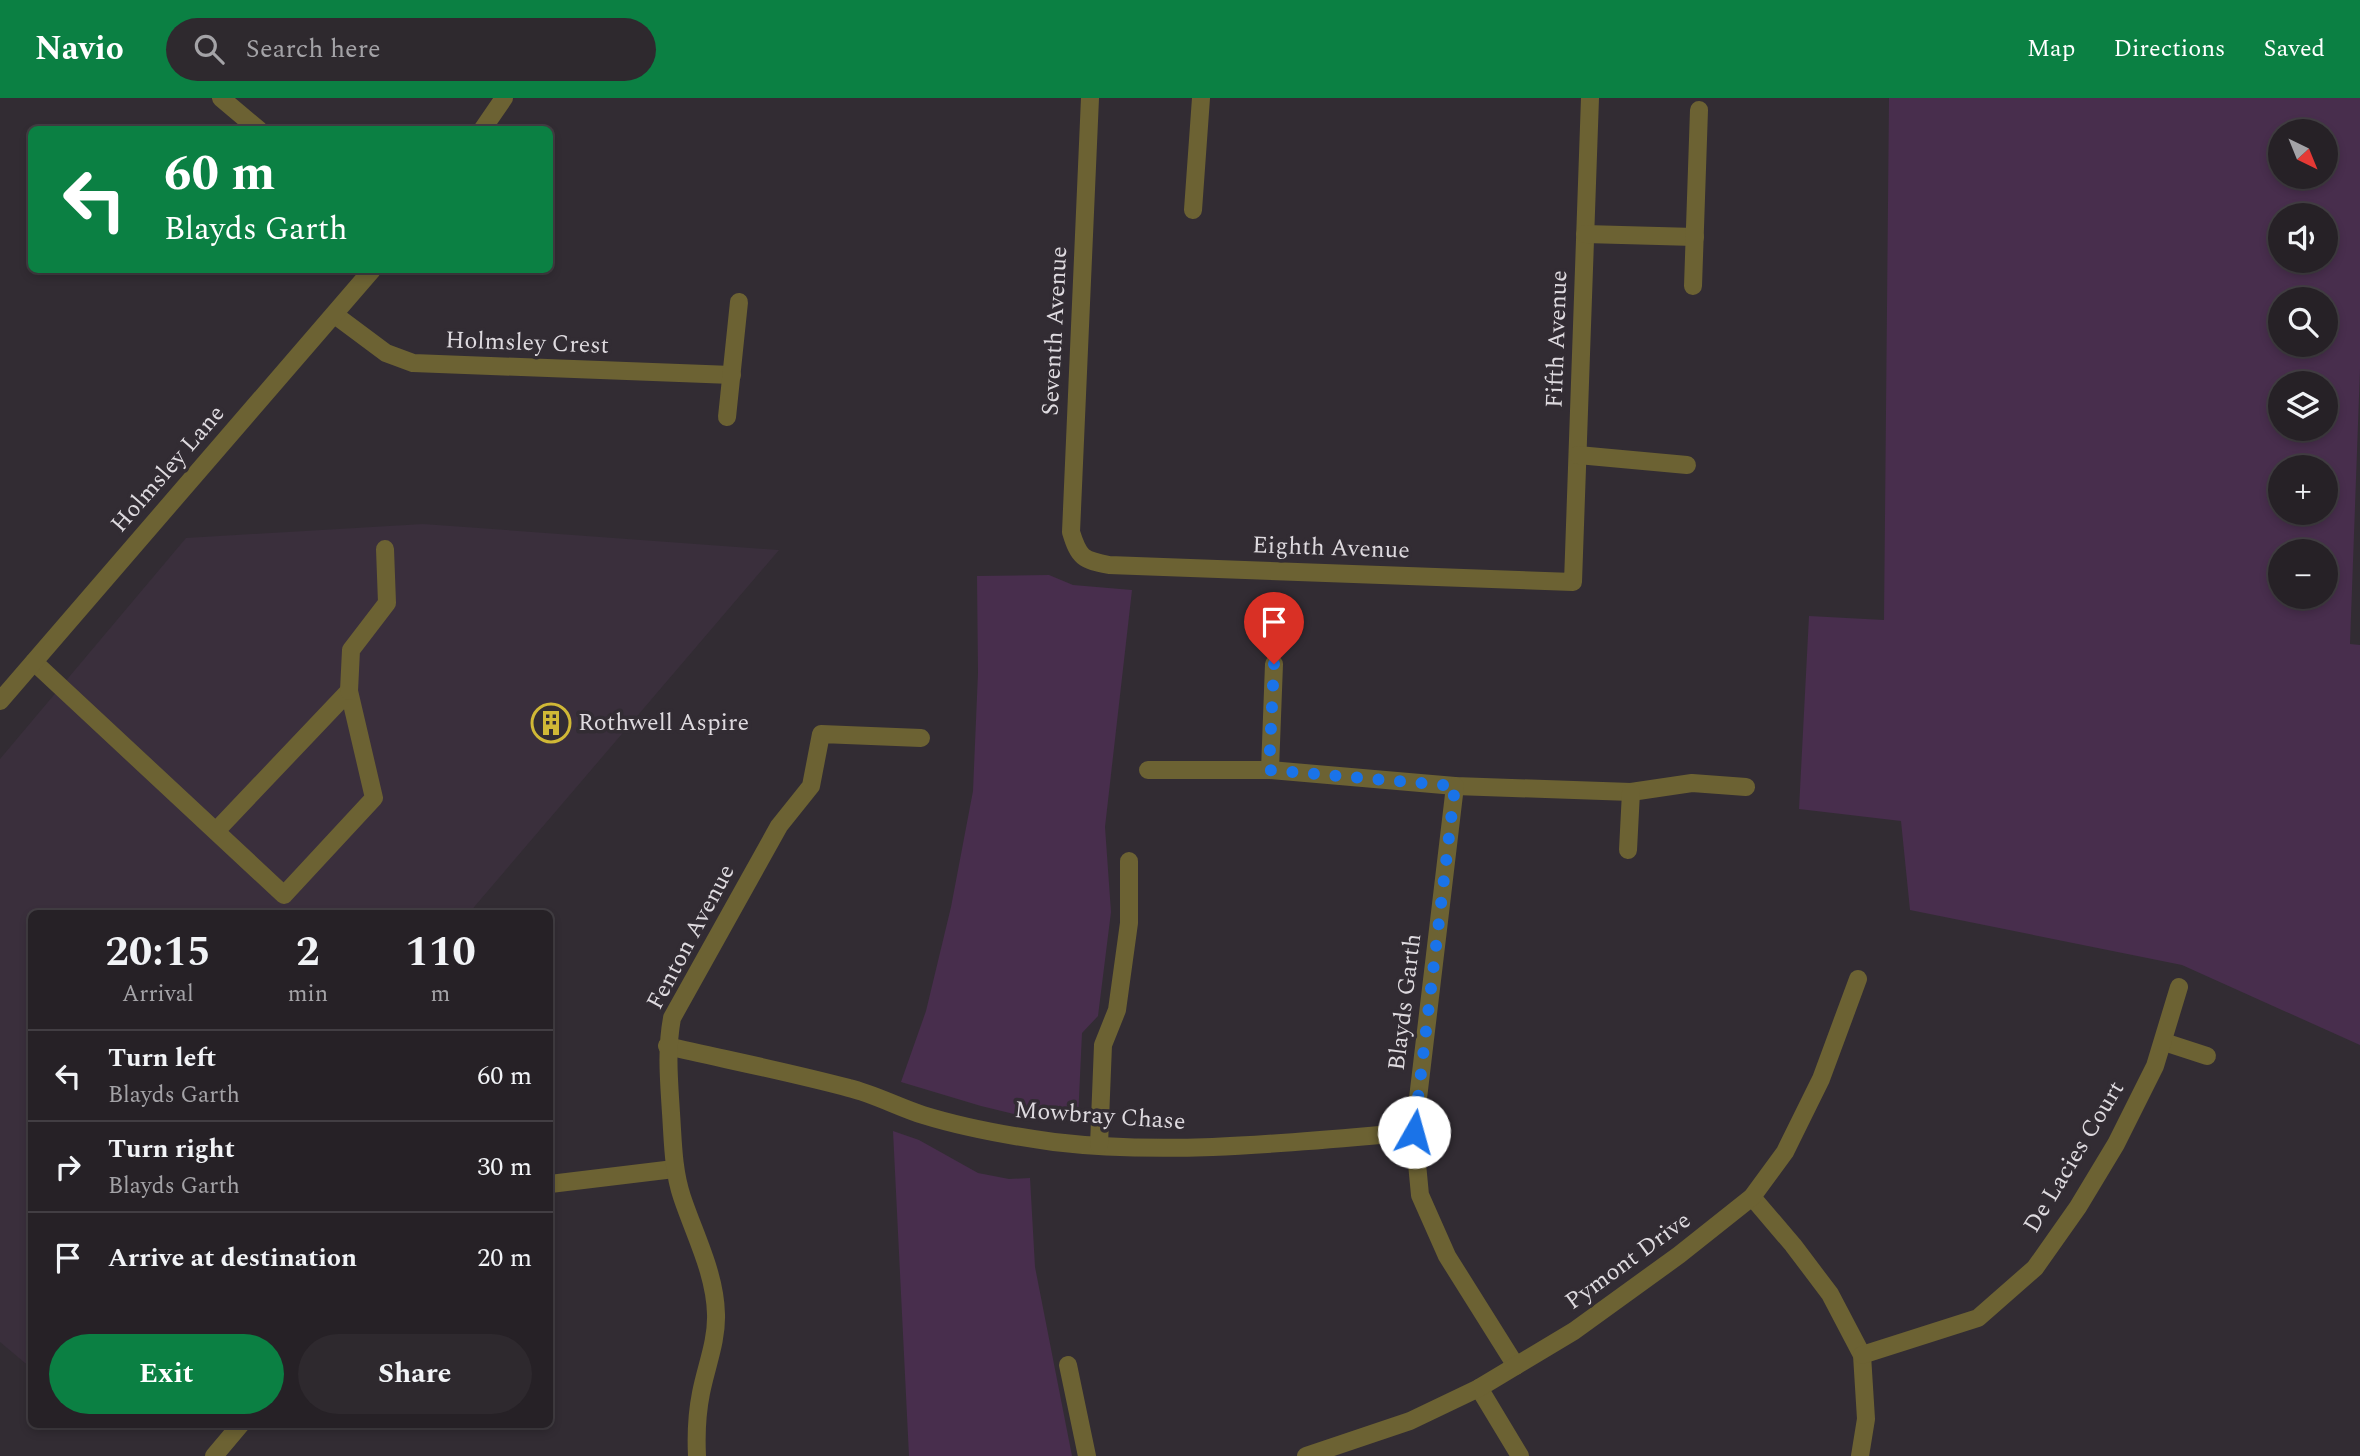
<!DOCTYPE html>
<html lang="en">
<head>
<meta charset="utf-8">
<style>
	body { margin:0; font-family:Spectral,serif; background:#2e292e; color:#f1f3f6; height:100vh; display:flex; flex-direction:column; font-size:26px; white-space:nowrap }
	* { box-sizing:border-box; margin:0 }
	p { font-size:23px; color:#a4a3a7 }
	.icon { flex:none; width:38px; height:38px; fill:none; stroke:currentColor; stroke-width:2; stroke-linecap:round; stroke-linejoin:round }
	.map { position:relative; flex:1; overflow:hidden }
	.sheet { position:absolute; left:28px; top:812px; width:525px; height:518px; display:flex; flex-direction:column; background:#262126; border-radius:10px; box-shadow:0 4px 10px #0003,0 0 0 2px #423e43 }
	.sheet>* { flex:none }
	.guide { position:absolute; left:28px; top:28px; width:525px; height:147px; border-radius:10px; box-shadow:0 4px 10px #0003,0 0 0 2px #423e43; background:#0b8043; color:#fff; overflow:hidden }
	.needle { width:46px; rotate:137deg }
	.fabs { position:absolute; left:2268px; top:21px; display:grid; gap:14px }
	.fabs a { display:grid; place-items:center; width:70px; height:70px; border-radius:50%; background:#262126; box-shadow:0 4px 10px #0003,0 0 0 2px #423e43; font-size:35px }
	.pin { position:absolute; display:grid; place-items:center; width:60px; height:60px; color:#fff; margin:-72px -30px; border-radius:50% 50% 50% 0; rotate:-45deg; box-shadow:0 0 7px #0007 }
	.pin .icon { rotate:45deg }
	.me { position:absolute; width:77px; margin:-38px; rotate:7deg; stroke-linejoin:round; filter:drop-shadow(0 0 5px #0008) }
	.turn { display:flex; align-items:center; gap:24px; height:147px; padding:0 21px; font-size:32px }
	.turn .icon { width:91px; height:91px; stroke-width:2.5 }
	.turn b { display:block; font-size:49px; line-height:60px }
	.eta { display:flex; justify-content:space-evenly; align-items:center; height:119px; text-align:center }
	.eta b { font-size:42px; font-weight:700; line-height:49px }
	.action { display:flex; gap:14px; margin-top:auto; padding:14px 21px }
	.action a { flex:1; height:80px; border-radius:42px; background:#0b8043; color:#fff; font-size:28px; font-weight:700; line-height:80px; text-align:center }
	.action a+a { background:#2e292e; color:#f1f3f6 }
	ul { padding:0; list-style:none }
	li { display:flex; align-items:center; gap:21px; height:91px; padding:0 21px; border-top:2px solid #423e43 }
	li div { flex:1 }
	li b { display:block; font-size:26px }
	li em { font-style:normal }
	header { display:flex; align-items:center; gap:42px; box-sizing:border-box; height:98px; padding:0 35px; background:#0b8043; color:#fff }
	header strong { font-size:33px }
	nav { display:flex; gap:38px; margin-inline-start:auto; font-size:24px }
	.search { width:490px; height:63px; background:#2e292e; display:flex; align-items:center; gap:18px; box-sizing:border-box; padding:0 24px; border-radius:38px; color:#a4a3a7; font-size:26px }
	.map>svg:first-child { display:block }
</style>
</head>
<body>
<header>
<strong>Navio</strong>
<div class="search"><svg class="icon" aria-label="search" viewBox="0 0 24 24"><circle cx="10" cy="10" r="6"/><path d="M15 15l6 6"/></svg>Search here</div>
<nav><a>Map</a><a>Directions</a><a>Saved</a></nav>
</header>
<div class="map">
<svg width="2360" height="1358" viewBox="0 0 2360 1358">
	<rect width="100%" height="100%" fill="#322c33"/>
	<!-- built -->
	<polygon fill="#3a2f3c" points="423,426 779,452 469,815 32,816 31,1270 0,1244 0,661 186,440"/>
	<!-- green -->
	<g fill="#482e4d" fill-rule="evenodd">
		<path d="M1889,0H2360V271L2350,546L2360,547V947L2182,867L1910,812L1901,723L1799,711L1809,518L1884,522ZM2280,33H2326V79H2280ZM2280,117H2326V163H2280ZM2280,201H2326V247H2280ZM2280,285H2326V331H2280ZM2280,369H2326V415H2280ZM2280,453H2326V499H2280Z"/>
		<polygon points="1049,477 1073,487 1132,492 1105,729 1111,814 1098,918 1082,935 1078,1021 1038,1022 981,1008 901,984 926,913 951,809 973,693 978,575 977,478"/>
		<polygon points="893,1033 919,1042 978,1075 1009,1081 1030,1080 1035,1169 1072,1358 909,1358"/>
	</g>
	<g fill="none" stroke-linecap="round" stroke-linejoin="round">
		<!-- minor -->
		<g stroke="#6c6233" stroke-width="18">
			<polyline points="221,0 259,32"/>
			<path d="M1090,0L1071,434C1079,460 1083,462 1109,467L1573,484L1590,0"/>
			<polyline points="482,32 504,0"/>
			<polyline points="1193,112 1201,0"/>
			<polyline points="1585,136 1695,139"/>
			<polyline points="1693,188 1699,12"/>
			<polyline points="335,217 386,255 413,265 732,277"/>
			<polyline points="727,319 739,204"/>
			<polyline points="1578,357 1687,367"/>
			<polyline points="34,564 284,797 374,700 349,593 216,733"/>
			<polyline points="349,593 351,552 387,505 385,451"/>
			<polyline points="0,603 372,172"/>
			<polyline points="1148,672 1270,672 1455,688 1631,694 1692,685 1746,689"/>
			<polyline points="1270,672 1274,566"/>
			<polyline points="1455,688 1414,1034 1420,1097 1447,1158 1516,1268"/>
			<polyline points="1628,752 1631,694"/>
			<polyline points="2164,944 2207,958"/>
			<path d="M667,948C728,962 789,974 849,990C874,996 898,1009 923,1017C965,1030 1010,1038 1054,1044C1173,1058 1295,1044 1414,1034"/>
			<polyline points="1099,1047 1103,947 1117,912 1129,825 1129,763"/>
			<polyline points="550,1086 674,1071"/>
			<polyline points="1752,1099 1793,1147 1830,1196 1862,1257 1866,1321 1860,1358"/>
			<polyline points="1862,1257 1978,1220 2035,1170 2078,1109 2116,1046 2155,968 2179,889"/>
			<polyline points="1068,1267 1087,1358"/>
			<polyline points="1479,1290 1520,1358"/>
			<polyline points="214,1358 241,1326"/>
			<path d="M697,1358C696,1337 697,1315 701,1295C706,1269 717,1243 716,1216C715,1175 695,1138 682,1099C673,1072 673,1044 671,1015C669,982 666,953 672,920L779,728L811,688L821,636L921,640"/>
			<polyline points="1306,1358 1410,1323 1479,1290 1574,1233 1679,1157 1752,1099 1785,1054 1821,981 1858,881"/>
		</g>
	</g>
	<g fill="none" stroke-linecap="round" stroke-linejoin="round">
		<!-- route -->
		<polyline stroke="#1a73e8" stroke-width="12" stroke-dasharray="0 21.6" points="1274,566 1269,672 1455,688 1414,1034"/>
	</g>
	<!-- icons -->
	<defs>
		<symbol id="building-ring" viewBox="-11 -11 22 22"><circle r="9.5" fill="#322c33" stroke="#d0b836" stroke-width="1.5"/><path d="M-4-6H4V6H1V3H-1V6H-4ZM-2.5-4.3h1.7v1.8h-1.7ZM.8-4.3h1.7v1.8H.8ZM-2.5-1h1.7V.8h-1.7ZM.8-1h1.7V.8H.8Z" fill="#d0b836"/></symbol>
	</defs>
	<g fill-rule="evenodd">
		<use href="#building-ring" x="529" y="603" width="44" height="44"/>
	</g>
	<g text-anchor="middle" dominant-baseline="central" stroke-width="7" stroke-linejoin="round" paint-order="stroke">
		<!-- street labels -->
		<g font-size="24" fill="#dedadf" stroke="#322c33">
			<text transform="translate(1055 233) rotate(-87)">Seventh Avenue</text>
			<text transform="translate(1557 241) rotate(-88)">Fifth Avenue</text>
			<text transform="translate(527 245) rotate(2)">Holmsley Crest</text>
			<text transform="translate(168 371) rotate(-49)">Holmsley Lane</text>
			<text transform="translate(1331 450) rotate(2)">Eighth Avenue</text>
			<text transform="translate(691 839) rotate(-62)">Fenton Avenue</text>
			<text transform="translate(1405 904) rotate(-83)">Blayds Garth</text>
			<text transform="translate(1100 1018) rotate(4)">Mowbray Chase</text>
			<text transform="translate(2074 1059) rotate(-59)">De Lacies Court</text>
			<text transform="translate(1628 1163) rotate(-36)">Pymont Drive</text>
		</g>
		<!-- poi labels -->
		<g font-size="24" fill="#dedadf" stroke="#322c33" text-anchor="start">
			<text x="578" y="625">Rothwell Aspire</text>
		</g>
	</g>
</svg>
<div class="fabs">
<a><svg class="needle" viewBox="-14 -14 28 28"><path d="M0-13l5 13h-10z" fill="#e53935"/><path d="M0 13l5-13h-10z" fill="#a4a3a7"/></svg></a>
<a><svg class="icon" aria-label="sound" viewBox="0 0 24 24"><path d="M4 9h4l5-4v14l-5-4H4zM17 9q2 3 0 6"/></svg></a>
<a><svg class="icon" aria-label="search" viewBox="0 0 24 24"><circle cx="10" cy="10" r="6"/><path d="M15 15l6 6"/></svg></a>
<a><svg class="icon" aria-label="layers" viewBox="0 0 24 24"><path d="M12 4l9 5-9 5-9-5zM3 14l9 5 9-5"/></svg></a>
<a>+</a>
<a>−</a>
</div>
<div class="pin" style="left:1274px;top:566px;background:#d93025"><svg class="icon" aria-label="arrive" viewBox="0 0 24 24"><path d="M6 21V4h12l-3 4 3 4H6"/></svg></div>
<svg class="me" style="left:1414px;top:1034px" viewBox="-20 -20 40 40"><circle r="19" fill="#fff"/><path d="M0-13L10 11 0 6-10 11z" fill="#1a73e8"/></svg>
<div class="guide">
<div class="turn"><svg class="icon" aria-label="left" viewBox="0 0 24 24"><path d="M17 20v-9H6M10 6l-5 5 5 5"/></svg><div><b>60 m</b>Blayds Garth</div></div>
</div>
<section class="sheet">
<div class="eta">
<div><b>20:15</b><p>Arrival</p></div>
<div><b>2</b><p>min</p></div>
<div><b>110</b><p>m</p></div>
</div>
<ul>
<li><svg class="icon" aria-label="left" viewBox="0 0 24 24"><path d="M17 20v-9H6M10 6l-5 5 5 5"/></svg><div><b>Turn left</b><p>Blayds Garth</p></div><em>60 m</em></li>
<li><svg class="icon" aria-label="right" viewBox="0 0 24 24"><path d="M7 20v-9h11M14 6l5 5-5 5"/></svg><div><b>Turn right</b><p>Blayds Garth</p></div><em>30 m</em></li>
<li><svg class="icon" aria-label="arrive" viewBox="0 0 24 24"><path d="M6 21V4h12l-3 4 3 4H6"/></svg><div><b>Arrive at destination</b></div><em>20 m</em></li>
</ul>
<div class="action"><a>Exit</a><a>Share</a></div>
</section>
</div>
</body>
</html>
